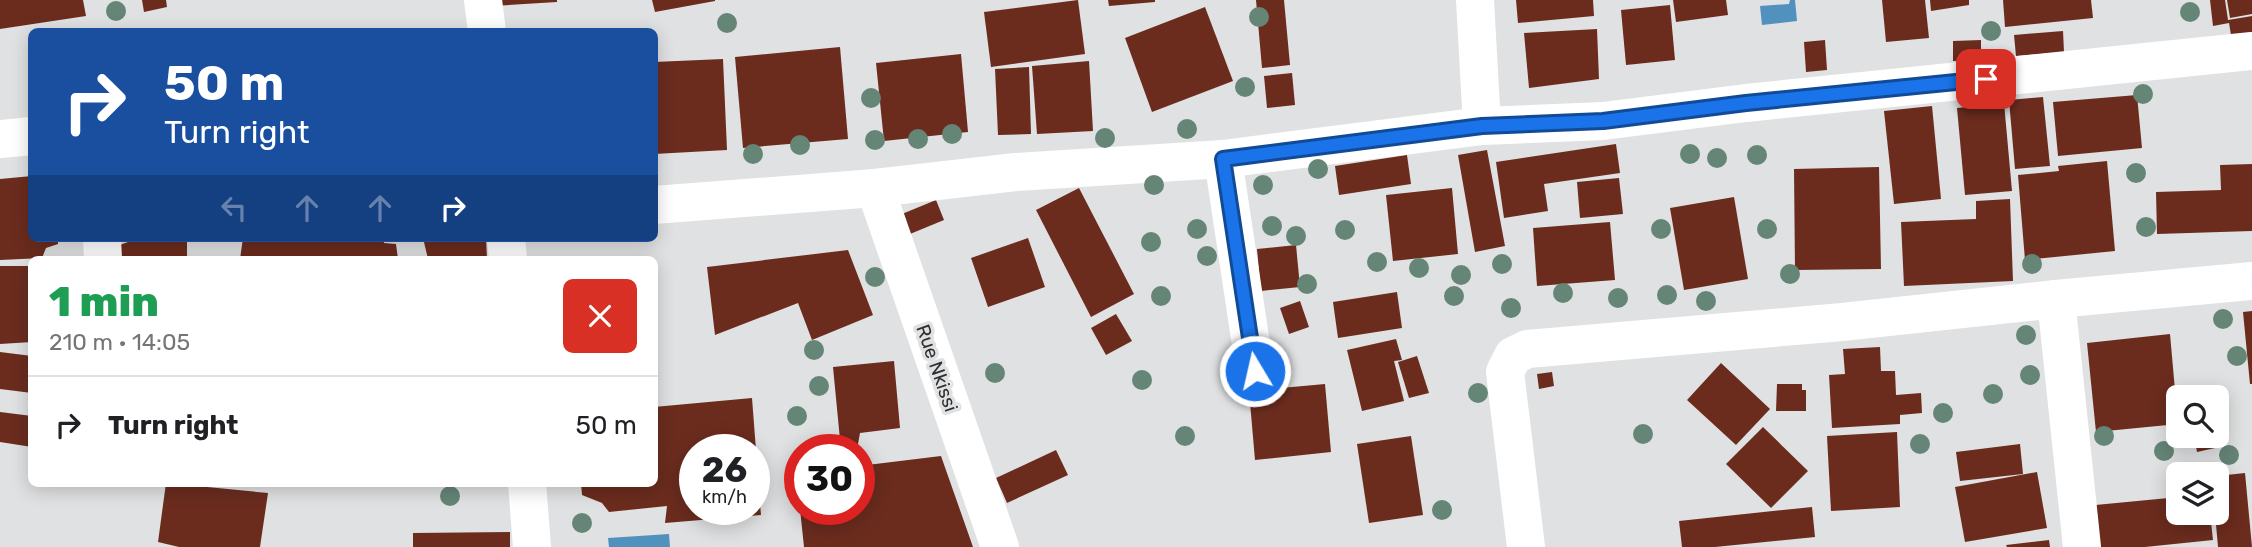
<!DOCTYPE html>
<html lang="en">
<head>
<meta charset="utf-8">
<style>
	body { margin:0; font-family:Rubik,sans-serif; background:#f6f6f6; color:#202124; height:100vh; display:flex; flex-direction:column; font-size:26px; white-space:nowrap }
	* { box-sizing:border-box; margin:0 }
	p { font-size:23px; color:#757577 }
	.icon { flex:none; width:38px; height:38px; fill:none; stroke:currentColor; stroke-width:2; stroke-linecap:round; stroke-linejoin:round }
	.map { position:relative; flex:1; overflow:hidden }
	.sheet { position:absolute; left:28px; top:256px; width:630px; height:231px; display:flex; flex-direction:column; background:#fff; border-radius:10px; box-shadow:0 4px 18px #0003 }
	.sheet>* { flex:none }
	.guide { position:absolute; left:28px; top:28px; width:630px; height:214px; border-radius:10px; box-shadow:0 4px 18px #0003; background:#1a4fa0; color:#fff; overflow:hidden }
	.fabs { position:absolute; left:2166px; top:385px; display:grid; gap:14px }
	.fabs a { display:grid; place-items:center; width:63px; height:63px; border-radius:10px; background:#fff; box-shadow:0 4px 18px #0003; font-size:35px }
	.speed { position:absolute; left:679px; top:434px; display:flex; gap:14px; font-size:35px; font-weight:700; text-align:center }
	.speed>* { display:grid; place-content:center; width:91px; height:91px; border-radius:50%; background:#fff; box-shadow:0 4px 18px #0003; line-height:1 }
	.speed small { font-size:18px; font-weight:400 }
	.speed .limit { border:10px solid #d22; background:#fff; color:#111 }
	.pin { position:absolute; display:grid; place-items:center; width:60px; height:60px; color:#fff; margin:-30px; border-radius:14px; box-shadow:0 4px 10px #0006 }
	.me { position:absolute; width:77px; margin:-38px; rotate:351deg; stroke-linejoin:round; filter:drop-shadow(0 0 5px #0008) }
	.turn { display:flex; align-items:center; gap:24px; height:147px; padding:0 21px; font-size:32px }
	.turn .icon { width:91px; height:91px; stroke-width:2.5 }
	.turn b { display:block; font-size:49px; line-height:60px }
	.lanes { display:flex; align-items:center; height:66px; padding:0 21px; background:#0003; justify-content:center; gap:35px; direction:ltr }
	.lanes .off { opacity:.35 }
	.round { display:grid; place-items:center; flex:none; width:74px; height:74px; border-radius:10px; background:#f6f6f6 }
	.headline { display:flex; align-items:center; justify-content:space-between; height:119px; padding:0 21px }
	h1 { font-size:42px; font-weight:800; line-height:52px; color:#1e9e55 }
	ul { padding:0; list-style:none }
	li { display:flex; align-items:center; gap:21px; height:98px; padding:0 21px; border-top:2px solid #e0e0e0 }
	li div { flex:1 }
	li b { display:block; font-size:26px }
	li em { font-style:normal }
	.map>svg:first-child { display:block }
</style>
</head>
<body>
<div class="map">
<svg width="2252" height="547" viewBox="0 0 2252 547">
	<rect width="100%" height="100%" fill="#e0e1e2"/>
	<!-- water -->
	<g fill="#5191bd">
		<polygon points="1790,0 1795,0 1797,21 1762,25 1760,6 1789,4"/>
		<polygon points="669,534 670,547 609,547 608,538"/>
	</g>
	<!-- building -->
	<g fill="#6b2c1e">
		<polygon points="0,0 83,0 86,16 0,29"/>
		<polygon points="142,0 166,0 167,7 144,12"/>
		<polygon points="493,0 557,0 557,2 493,6"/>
		<polygon points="652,0 715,0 715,1 655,12"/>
		<polygon points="1078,0 1085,54 991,67 984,12"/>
		<polygon points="1108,0 1155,0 1155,2 1109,6"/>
		<polygon points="1256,0 1284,0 1290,65 1262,68"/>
		<polygon points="1516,0 1593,0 1594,16 1518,23"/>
		<polygon points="1673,0 1726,0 1728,15 1676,22"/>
		<polygon points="1882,0 1925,0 1929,38 1886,42"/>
		<polygon points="1930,0 1969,0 1969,5 1931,11"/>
		<polygon points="2003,0 2091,0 2093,18 2005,27"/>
		<polygon points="2210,0 2225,0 2228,20 2252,16 2252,33 2231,35 2229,23 2213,26"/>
		<polygon points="2227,0 2252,0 2252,14 2230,18"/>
		<polygon points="1670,5 1675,60 1626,65 1621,10"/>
		<polygon points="1205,7 1233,81 1152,112 1125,38"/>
		<polygon points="1597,29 1599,79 1529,88 1524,33"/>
		<polygon points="2063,31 2064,52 2016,56 2014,35"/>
		<polygon points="1825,40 1827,70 1806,72 1804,42"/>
		<polygon points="1981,40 1981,60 1953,61 1953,41"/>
		<polygon points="840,47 848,139 743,148 735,57"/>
		<polygon points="961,54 968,132 884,141 876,63"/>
		<polygon points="723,59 727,150 654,154 654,62"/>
		<polygon points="1089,61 1093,131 1037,134 1032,66"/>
		<polygon points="1029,67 1031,134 998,135 995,69"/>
		<polygon points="1292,73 1295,105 1267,108 1264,76"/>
		<polygon points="2137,95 2142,148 2058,156 2053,102"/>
		<polygon points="2043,97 2050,166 2015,169 2009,100"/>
		<polygon points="2004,103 2012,191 1965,195 1957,108"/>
		<polygon points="1932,106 1941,199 1894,204 1884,111"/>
		<polygon points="1616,144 1620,173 1544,184 1548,211 1504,218 1496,162"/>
		<polygon points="1487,150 1505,246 1475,252 1458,155"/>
		<polygon points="1407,155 1411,184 1339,195 1335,166"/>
		<polygon points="2107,161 2115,251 2025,260 2018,175 2059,171 2058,166"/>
		<polygon points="2252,164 2252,231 2157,234 2156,192 2221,190 2220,165"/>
		<polygon points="1879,167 1881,269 1795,270 1794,169"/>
		<polygon points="32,176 32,238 58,238 58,244 46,248 42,258 0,260 0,179"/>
		<polygon points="1619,178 1623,214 1580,218 1577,182"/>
		<polygon points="1079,188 1134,294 1091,317 1036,210"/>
		<polygon points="1452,188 1458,254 1393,261 1386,195"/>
		<polygon points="1734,197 1748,279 1684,290 1670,208"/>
		<polygon points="2010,199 2013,281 1904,286 1901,222 1976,219 1976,201"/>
		<polygon points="936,200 944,220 910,234 902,214"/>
		<polygon points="1610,222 1615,280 1537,286 1533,228"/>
		<polygon points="129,238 187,238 187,259 116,259 117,246 128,242"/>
		<polygon points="243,238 383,238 384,243 396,244 398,259 240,259"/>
		<polygon points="423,238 486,238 487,259 428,259"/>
		<polygon points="1028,238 1045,287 988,307 971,258"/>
		<polygon points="1296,245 1300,287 1261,291 1257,249"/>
		<polygon points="848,250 873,315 812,340 798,303 715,335 707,267"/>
		<polygon points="0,266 32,266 32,342 0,344"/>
		<polygon points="1397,292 1402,328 1338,338 1333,302"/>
		<polygon points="1300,301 1309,327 1289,334 1280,308"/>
		<polygon points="2252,311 2252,384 2250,384 2243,312"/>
		<polygon points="1116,314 1132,341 1106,355 1091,328"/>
		<polygon points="2170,334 2178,424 2096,432 2087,343"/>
		<polygon points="1396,339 1402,360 1394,361 1404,401 1362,411 1347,350"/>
		<polygon points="1880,347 1881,371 1895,371 1896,395 1921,393 1922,413 1900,415 1900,424 1832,428 1829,375 1845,374 1843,349"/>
		<polygon points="0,352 32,356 32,393 0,389"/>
		<polygon points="1417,356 1429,393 1409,398 1398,362"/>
		<polygon points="894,361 900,428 860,433 858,444 841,450 833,367"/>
		<polygon points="1721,363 1770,409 1736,445 1687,400"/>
		<polygon points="1552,372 1554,386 1539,389 1537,374"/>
		<polygon points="1325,384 1331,452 1255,460 1249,391"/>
		<polygon points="1777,384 1802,384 1802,390 1806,390 1806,411 1776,411"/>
		<polygon points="752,398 756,450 695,450 695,509 754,509 754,458 756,458 761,515 665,523 667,506 609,512 602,503 582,495 581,483 654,483 654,407"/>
		<polygon points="0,412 32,416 32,447 0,442"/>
		<polygon points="2217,423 2224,446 2197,452 2194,436 2217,436"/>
		<polygon points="1763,427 1808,471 1771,508 1726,464"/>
		<polygon points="1897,432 1900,507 1831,511 1827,436"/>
		<polygon points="1411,436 1423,515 1369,523 1357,444"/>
		<polygon points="2020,444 2023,474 1960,481 1956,452"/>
		<polygon points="1056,450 1068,475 1007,503 996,478"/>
		<polygon points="941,456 973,547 804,547 800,509 859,509 859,466"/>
		<polygon points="2037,472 2047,528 1965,542 1955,487"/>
		<polygon points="2245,473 2252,547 2218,547 2215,513 2217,513 2217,476"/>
		<polygon points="166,483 268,493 260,547 179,547 158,542"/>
		<polygon points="2179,497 2179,513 2210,513 2213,540 2145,547 2089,547 2085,506"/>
		<polygon points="1812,507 1815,537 1715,547 1682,547 1679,521"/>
		<polygon points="510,532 510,547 413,547 413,533"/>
		<polygon points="2049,540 2050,547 2007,547 2006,545"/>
	</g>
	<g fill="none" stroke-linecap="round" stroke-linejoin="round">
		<!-- street -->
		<g stroke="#fff" stroke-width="38">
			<polyline points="483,0 487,32"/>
			<polyline points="1475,0 1482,126"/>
			<polyline points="0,139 32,136"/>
			<polyline points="1223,159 1255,371"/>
			<polyline points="875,188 1000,547"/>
			<polyline points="654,205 875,188 1016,172 1223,159 1482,126 1603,121 1746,103 2252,51"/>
			<polyline points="102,238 103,259"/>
			<polyline points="506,238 508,259"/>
			<polyline points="2056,299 2082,547"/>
			<polyline points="527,483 532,547"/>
			<polyline points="1526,547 1505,372 1513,356 1527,349 1842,322 2056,299 2252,281"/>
		</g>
	</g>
	<!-- trees -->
	<g fill="#658577">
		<circle cx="116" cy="11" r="10"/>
		<circle cx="2190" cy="12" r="10"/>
		<circle cx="1259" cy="17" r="10"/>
		<circle cx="727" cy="23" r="10"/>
		<circle cx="1991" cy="31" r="10"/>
		<circle cx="1245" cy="87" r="10"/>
		<circle cx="2143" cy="94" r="10"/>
		<circle cx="871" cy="98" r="10"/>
		<circle cx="1187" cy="129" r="10"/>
		<circle cx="952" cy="134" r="10"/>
		<circle cx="1105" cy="138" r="10"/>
		<circle cx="918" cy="139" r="10"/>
		<circle cx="875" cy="140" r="10"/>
		<circle cx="800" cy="145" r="10"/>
		<circle cx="753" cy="154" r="10"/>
		<circle cx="1690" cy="154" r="10"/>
		<circle cx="1757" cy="155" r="10"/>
		<circle cx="1717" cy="158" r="10"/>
		<circle cx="1318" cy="169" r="10"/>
		<circle cx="2136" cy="173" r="10"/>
		<circle cx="1154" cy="185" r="10"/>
		<circle cx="1263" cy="185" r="10"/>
		<circle cx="1272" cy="226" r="10"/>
		<circle cx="2146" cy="227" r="10"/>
		<circle cx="1197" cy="229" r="10"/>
		<circle cx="1661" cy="229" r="10"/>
		<circle cx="1767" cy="229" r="10"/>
		<circle cx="1345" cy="230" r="10"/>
		<circle cx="1296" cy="236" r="10"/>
		<circle cx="1151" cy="242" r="10"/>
		<circle cx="1207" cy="256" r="10"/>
		<circle cx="1377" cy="262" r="10"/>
		<circle cx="1502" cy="264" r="10"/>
		<circle cx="2032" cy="264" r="10"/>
		<circle cx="1419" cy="268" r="10"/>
		<circle cx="1790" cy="274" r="10"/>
		<circle cx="1461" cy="275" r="10"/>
		<circle cx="875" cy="277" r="10"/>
		<circle cx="1307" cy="284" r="10"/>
		<circle cx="1563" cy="293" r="10"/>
		<circle cx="1667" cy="295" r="10"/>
		<circle cx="1161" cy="296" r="10"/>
		<circle cx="1454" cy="296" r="10"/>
		<circle cx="1618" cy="298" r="10"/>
		<circle cx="1706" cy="301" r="10"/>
		<circle cx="1511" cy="308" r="10"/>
		<circle cx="2223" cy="319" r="10"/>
		<circle cx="2026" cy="335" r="10"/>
		<circle cx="814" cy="350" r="10"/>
		<circle cx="2237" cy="356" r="10"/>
		<circle cx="995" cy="373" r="10"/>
		<circle cx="2030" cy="375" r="10"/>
		<circle cx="1142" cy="380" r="10"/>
		<circle cx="819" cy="386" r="10"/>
		<circle cx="1478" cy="393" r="10"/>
		<circle cx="1993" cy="394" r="10"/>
		<circle cx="1943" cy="413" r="10"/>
		<circle cx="797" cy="416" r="10"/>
		<circle cx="1643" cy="434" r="10"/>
		<circle cx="1185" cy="436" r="10"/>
		<circle cx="2104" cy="436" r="10"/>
		<circle cx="1920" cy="444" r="10"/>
		<circle cx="2164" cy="451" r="10"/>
		<circle cx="2229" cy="455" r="10"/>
		<circle cx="450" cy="496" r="10"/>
		<circle cx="1442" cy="510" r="10"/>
		<circle cx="582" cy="523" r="10"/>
	</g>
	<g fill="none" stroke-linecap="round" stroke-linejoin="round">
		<defs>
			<polyline id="route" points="1255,371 1223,159 1482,126 1603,121 1746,103 1986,79"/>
		</defs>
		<!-- route casing -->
		<use href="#route" stroke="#114b97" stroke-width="18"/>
		<!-- route -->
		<use href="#route" stroke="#1a73e8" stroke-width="12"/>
	</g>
	<g text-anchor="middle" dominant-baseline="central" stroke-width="7" stroke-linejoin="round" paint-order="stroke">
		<!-- street labels -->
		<g font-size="19" fill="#2e2e2f" stroke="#e0e1e2">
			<text transform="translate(937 368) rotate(71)">Rue Nkissi</text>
		</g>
	</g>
</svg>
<div class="fabs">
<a><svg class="icon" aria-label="search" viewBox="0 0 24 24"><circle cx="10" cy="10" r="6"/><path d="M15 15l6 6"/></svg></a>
<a><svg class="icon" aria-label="layers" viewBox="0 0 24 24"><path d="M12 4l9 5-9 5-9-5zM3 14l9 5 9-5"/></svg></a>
</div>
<div class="speed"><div>26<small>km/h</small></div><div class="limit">30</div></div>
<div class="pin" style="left:1986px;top:79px;background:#d93025"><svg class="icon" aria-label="arrive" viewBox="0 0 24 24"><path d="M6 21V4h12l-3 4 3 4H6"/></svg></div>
<svg class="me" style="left:1255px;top:371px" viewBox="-20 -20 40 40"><circle r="17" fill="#1a73e8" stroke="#fff" stroke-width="3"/><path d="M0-11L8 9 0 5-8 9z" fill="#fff"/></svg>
<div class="guide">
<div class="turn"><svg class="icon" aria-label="right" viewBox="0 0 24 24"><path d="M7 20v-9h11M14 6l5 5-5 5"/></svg><div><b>50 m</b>Turn right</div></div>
<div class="lanes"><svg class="icon off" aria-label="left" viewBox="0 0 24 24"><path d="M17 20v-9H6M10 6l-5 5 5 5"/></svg><svg class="icon off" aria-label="ahead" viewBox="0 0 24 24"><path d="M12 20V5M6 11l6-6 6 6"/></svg><svg class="icon off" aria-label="ahead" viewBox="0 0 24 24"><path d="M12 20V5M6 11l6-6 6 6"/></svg><svg class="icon" aria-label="right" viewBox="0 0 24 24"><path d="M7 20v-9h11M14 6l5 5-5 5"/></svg></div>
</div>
<section class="sheet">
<div class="headline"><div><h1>1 min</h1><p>210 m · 14:05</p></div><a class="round" style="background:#d93025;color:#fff"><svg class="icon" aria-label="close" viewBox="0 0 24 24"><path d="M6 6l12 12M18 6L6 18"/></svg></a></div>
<ul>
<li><svg class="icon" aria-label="right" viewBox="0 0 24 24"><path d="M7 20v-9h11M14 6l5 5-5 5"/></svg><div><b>Turn right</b></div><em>50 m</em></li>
</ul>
</section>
</div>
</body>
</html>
